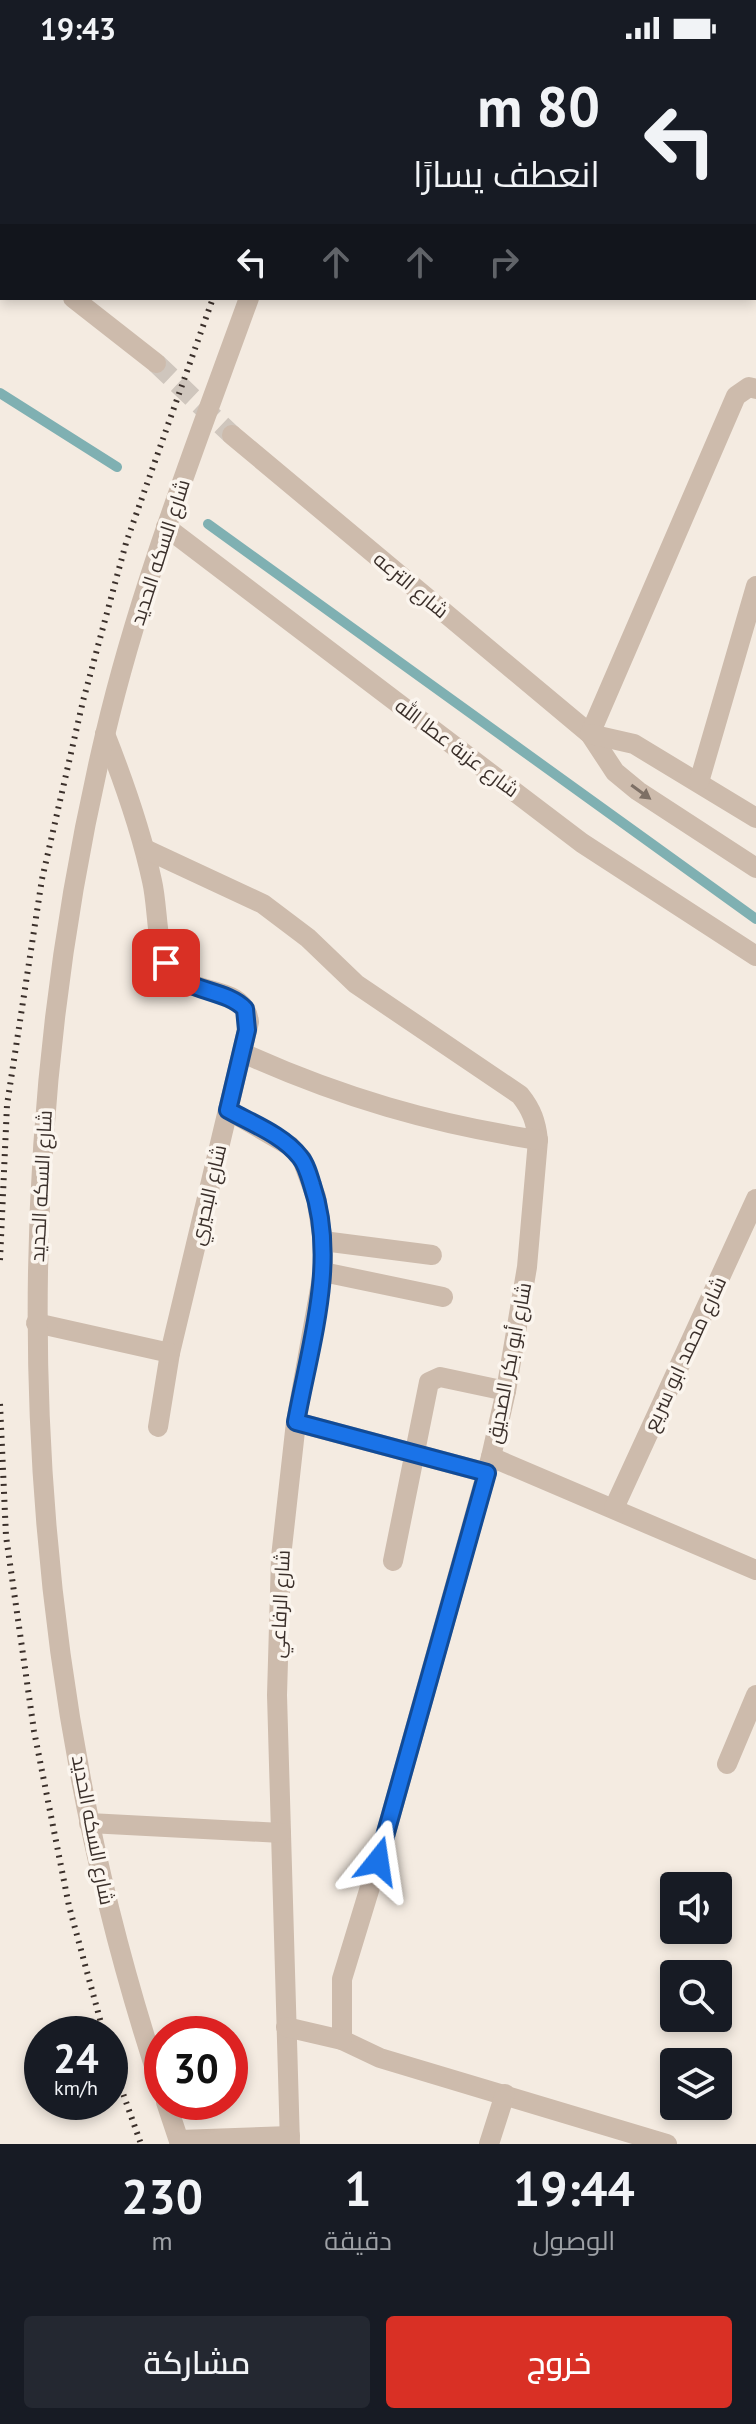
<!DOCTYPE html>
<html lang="ar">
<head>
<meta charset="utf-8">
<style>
	body { margin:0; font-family:"PT Sans",Cairo,sans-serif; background:#242831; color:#f1f3f6; direction:rtl; height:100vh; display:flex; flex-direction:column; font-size:30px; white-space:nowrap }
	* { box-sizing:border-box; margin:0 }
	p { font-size:26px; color:#9ea1a6 }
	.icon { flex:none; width:44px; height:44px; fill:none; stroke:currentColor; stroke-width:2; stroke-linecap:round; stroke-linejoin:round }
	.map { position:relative; height:2088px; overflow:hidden; direction:ltr }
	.details { display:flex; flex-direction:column; background:#171b24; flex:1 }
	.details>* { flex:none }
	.guide { position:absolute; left:0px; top:0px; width:756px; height:244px; box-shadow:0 4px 12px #0003; direction:rtl; background:#171b24; color:#f1f3f6; overflow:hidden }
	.buttons { position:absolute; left:660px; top:1816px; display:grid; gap:16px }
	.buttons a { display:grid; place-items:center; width:72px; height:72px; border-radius:8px; background:#171b24; box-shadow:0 4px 12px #0003; font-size:40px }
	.speed { position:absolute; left:24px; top:1960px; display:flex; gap:16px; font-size:40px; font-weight:700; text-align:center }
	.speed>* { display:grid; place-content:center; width:104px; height:104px; border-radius:50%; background:#171b24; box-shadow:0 4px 12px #0003; line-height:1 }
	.speed small { font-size:20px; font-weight:400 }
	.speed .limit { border:12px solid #d22; background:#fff; color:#111 }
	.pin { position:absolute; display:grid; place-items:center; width:68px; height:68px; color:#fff; margin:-34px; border-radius:16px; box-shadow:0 4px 12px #0006 }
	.me { position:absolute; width:88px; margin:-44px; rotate:15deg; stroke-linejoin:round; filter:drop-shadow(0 0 6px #0008) }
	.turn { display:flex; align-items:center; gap:28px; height:168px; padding:0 24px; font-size:36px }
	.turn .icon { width:104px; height:104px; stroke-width:2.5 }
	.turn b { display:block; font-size:56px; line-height:68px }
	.lanes { display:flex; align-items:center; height:76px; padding:0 24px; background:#0003; justify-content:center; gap:40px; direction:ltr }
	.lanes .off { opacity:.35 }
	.eta { display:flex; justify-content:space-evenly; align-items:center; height:136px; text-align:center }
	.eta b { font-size:48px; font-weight:600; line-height:56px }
	.action { display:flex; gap:16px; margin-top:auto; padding:16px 24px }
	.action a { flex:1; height:92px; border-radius:8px; background:#d93025; color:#fff; font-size:32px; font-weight:600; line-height:92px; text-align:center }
	.action a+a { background:#242831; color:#f1f3f6 }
	.status { display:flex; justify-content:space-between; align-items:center; height:56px; padding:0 40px; background:#171b24; direction:ltr }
	.status svg { height:22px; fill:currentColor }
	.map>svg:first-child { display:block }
</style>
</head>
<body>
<div class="status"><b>19:43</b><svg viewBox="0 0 49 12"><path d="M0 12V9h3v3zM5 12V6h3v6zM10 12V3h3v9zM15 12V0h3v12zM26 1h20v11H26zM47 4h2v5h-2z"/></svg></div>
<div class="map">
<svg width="756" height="2088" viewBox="0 0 756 2088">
	<rect width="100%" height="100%" fill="#f4ebe1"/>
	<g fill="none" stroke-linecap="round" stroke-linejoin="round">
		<!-- stream -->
		<g stroke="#7fb0b2" stroke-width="10">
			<polyline points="0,337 117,411"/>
			<polyline points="208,468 756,863"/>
		</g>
		<!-- street-tunnel -->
		<polyline stroke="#cfc6bd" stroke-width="20" stroke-dasharray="20 10" stroke-linecap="butt" points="156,307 232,379"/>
		<!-- street -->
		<g stroke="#cdbbac" stroke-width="20">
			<polyline points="336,2 336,0"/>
			<polyline points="0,185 2,187"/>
			<polyline points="73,242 156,307"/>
			<polyline points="232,379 590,678 615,716 638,735 756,812"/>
			<polyline points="166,471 582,787 756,900"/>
			<path d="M105,678C124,726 141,774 152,825C158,851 156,888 167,910C183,943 244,924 249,966L170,1297L158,1371"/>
			<polyline points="590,678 736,340 749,331 756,333"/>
			<polyline points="590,678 634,688 756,762"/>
			<polyline points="699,726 756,530"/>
			<path d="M145,793L263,848L308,882L356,928L520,1039C532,1054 536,1066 538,1084L527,1211L506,1335L491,1401L378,1805L342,1923V1984L380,2002L667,2088"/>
			<path d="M243,997C340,1041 433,1068 538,1084"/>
			<polyline points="228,1054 290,1090 302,1103 316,1141 323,1185 323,1216 296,1366 281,1501 277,1639 290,2088"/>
			<polyline points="323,1185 432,1199"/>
			<polyline points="323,1216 443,1241"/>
			<polyline points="36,1267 170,1297"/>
			<polyline points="296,1366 487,1417"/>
			<polyline points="491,1401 756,1514"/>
			<polyline points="614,1452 756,1143"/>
			<polyline points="393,1505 429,1326 440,1321 506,1335"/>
			<polyline points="727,1708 756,1639"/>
			<polyline points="89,1767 281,1777"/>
			<polyline points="286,1971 342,1984"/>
			<path d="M162,2034C17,1600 0,1124 105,679C140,530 197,386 249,242"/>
			<polyline points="166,2046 180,2088"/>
			<polyline points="179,2084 290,2080"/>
			<polyline points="489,2088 505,2038"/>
		</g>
		<!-- rail -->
		<g stroke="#3b302b" stroke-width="6" stroke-dasharray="2 6" stroke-linecap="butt">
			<polyline points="298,2 298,0"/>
			<polyline points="0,1204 7,1049 42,823 83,645 126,487 213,242"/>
			<polyline points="0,1348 6,1480 34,1675 69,1850 104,1978"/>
			<polyline points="110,2001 141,2088"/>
		</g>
	</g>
	<!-- one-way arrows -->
	<defs><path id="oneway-solid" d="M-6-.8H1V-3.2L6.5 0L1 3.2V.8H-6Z" transform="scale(2)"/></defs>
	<use fill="#7d6f65" href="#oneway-solid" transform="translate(641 736) rotate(36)"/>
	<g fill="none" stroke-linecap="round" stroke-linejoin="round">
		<defs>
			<path id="route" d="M166,907C179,937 224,931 245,953L247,974L228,1054C251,1067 283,1079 300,1101C306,1108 309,1119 312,1129C338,1205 310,1289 296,1366L487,1417L378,1805"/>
		</defs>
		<!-- route casing -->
		<use href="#route" stroke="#114b97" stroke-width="20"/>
		<!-- route -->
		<use href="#route" stroke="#1a73e8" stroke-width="14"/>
	</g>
	<g text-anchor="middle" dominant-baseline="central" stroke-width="7" stroke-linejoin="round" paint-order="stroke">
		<!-- street labels -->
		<g font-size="20" fill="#3b302b" stroke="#fbf5ee">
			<text transform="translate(160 496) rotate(-72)">شارع السكه الحديد</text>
			<text transform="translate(411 529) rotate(40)">شارع الترعه</text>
			<text transform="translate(457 692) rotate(37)">شارع عزبة عطا الله</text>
			<text transform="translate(41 1130) rotate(-87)">شارع السكه الحديد</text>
			<text transform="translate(208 1139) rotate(-77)">شارع البحيري</text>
			<text transform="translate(685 1298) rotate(-65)">شارع محمد ابو سريع</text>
			<text transform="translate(509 1307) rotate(-79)">شارع أبو بكر الصديق</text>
			<text transform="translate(280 1548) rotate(-87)">شارع الرفاعي</text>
			<text transform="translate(93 1774) rotate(79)">شارع السكه الحديد</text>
		</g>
	</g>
</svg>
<div class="buttons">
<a><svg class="icon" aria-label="sound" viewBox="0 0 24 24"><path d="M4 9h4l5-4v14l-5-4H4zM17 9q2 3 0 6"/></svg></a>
<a><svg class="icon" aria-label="search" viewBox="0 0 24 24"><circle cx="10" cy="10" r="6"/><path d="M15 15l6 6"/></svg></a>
<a><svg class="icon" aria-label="layers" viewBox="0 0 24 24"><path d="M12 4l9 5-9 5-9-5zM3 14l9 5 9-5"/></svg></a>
</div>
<div class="speed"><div>24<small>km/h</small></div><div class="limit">30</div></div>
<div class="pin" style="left:166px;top:907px;background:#d93025"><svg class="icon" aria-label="arrive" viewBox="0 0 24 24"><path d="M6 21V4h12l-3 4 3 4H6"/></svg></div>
<svg class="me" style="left:378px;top:1805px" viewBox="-20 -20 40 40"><path d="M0-17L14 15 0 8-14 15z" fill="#1a73e8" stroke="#fff" stroke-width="4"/></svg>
<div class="guide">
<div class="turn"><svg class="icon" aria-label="left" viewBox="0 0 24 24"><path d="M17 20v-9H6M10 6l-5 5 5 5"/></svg><div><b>80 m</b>انعطف يسارًا</div></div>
<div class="lanes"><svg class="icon" aria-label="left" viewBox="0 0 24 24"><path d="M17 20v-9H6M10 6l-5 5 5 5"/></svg><svg class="icon off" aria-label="ahead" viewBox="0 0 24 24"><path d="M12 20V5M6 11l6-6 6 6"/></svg><svg class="icon off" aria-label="ahead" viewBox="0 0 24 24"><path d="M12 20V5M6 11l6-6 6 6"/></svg><svg class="icon off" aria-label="right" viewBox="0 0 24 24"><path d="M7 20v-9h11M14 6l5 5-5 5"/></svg></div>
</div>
</div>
<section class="details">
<div class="eta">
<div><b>19:44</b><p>الوصول</p></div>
<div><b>1</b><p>دقيقة</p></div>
<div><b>230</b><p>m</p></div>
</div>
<div class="action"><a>خروج</a><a>مشاركة</a></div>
</section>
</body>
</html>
